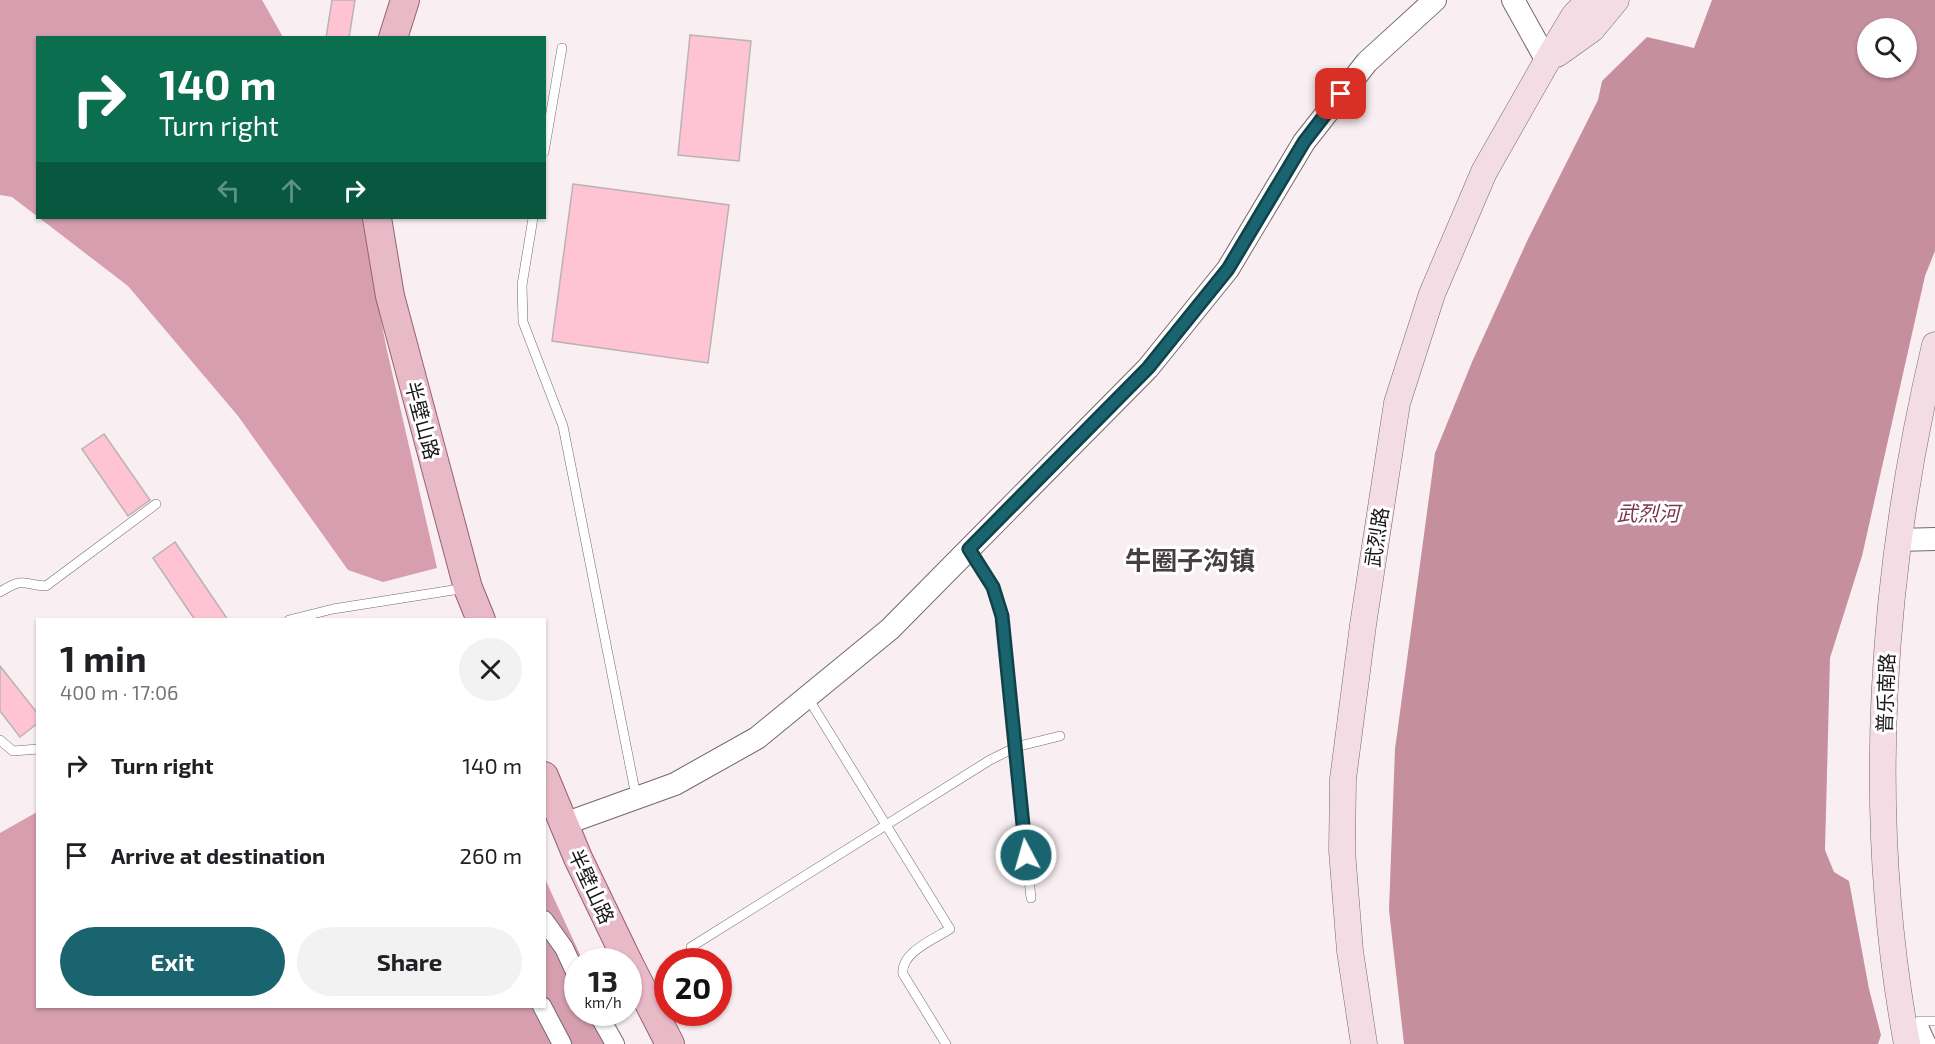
<!DOCTYPE html>
<html lang="en">
<head>
<meta charset="utf-8">
<style>
	body { margin:0; font-family:"Exo 2","Noto Sans SC",sans-serif; background:#f2f2f2; color:#202124; height:100vh; display:flex; flex-direction:column; font-size:22px; white-space:nowrap }
	* { box-sizing:border-box; margin:0 }
	p { font-size:20px; color:#757577 }
	.icon { flex:none; width:33px; height:33px; fill:none; stroke:currentColor; stroke-width:2; stroke-linecap:round; stroke-linejoin:round }
	.map { position:relative; flex:1; overflow:hidden }
	.sheet { position:absolute; left:36px; top:618px; width:510px; height:390px; display:flex; flex-direction:column; background:#fff; border-radius:0px; box-shadow:0 2px 4px #0004 }
	.sheet>* { flex:none }
	.guide { position:absolute; left:36px; top:36px; width:510px; height:183px; border-radius:0px; box-shadow:0 2px 4px #0004; background:#0b6e4f; color:#fff; overflow:hidden }
	.buttons { position:absolute; left:1857px; top:18px; display:grid; gap:12px }
	.buttons a { display:grid; place-items:center; width:60px; height:60px; border-radius:50%; background:#fff; box-shadow:0 2px 4px #0004; font-size:30px }
	.speed { position:absolute; left:564px; top:948px; display:flex; gap:12px; font-size:30px; font-weight:700; text-align:center }
	.speed>* { display:grid; place-content:center; width:78px; height:78px; border-radius:50%; background:#fff; box-shadow:0 2px 4px #0004; line-height:1 }
	.speed small { font-size:15px; font-weight:400 }
	.speed .limit { border:9px solid #d22; background:#fff; color:#111 }
	.pin { position:absolute; display:grid; place-items:center; width:51px; height:51px; color:#fff; margin:-26px; border-radius:12px; box-shadow:0 3px 9px #0006 }
	.me { position:absolute; width:66px; margin:-33px; rotate:354deg; stroke-linejoin:round; filter:drop-shadow(0 0 4px #0008) }
	.turn { display:flex; align-items:center; gap:21px; height:126px; padding:0 24px; font-size:27px }
	.turn .icon { width:78px; height:78px; stroke-width:2.5 }
	.turn b { display:block; font-size:42px; line-height:51px }
	.lanes { display:flex; align-items:center; height:57px; padding:0 24px; background:#0003; justify-content:center; gap:30px; direction:ltr }
	.lanes .off { opacity:.35 }
	.round { display:grid; place-items:center; flex:none; width:63px; height:63px; border-radius:32px; background:#f2f2f2 }
	.summary { display:flex; align-items:center; justify-content:space-between; height:102px; padding:0 24px }
	h1 { font-size:36px; font-weight:700; line-height:45px }
	.button { display:flex; gap:12px; margin-top:auto; padding:12px 24px }
	.button a { flex:1; height:69px; border-radius:36px; background:#1a6470; color:#fff; font-size:24px; font-weight:700; line-height:69px; text-align:center }
	.button a+a { background:#f2f2f2; color:#202124 }
	ul { padding:0; list-style:none }
	li { display:flex; align-items:center; gap:18px; height:90px; padding:0 24px }
	li div { flex:1 }
	li b { display:block; font-size:22px }
	li em { font-style:normal }
	.map>svg:first-child { display:block }
</style>
</head>
<body>
<div class="map">
<svg width="1935" height="1044" viewBox="0 0 1935 1044">
	<rect width="100%" height="100%" fill="#f9eff2"/>
	<!-- forest -->
	<g fill="#d69eae">
		<polygon points="0,0 262,0 283,37 38,38 38,218 362,218 386,346 437,568 383,582 348,570 238,416 128,286 12,197 0,195"/>
		<polygon points="37,812 38,1006 544,1006 545,879 583,961 578,962 578,1012 607,1013 621,1044 0,1044 0,833"/>
	</g>
	<!-- water -->
	<path fill="#c58f9e" fill-rule="evenodd" d="M1712,0H1935V251L1925,276L1862,556L1830,658L1825,850L1834,872L1849,881L1869,989L1881,1035L1878,1044H1404L1389,910L1395,749L1435,453L1472,362L1528,239L1598,100L1602,81L1647,37L1694,48ZM1868,28H1906V68H1868Z"/>
	<!-- building -->
	<g fill="#fec4d4" stroke="#bbb2b4" stroke-width="1.5">
		<polygon points="332,0 355,0 349,38 326,38"/>
		<polygon points="690,35 751,41 739,161 678,155"/>
		<polygon points="573,184 729,205 708,363 552,341"/>
		<polygon points="104,434 150,500 128,516 82,449"/>
		<polygon points="175,542 228,620 195,620 153,558"/>
		<polygon points="0,666 38,714 38,723 20,737 0,711"/>
	</g>
	<g fill="none" stroke-linecap="round" stroke-linejoin="round">
		<defs>
			<g id="service">
				<polyline points="544,152 562,48"/>
				<polyline points="533,218 522,285 523,322 563,426 636,796"/>
				<polyline points="969,549 993,587 1002,616 1031,898"/>
				<path d="M0,592C25,576 21,585 46,586L156,504"/>
				<polyline points="289,620 333,609 466,588"/>
				<path d="M808,698L950,929C934,939 900,953 903,974L946,1044"/>
				<polyline points="0,740 13,751 38,749"/>
				<polyline points="691,947 990,760 1016,747 1060,736"/>
				<polyline points="1919,1021 1935,1021"/>
			</g>
			<g id="minor">
				<polyline points="544,920 564,948 578,978"/>
				<polyline points="542,1006 562,1044"/>
				<polyline points="597,1012 615,1044"/>
				<polyline points="1920,1029 1927,1044"/>
			</g>
			<g id="tertiary">
				<polyline points="1513,0 1547,61"/>
				<polyline points="1898,540 1935,539"/>
				<polyline points="564,824 675,784 757,738 890,629 1148,368 1228,269 1304,142 1367,62 1435,0"/>
			</g>
			<g id="secondary">
				<polyline points="1557,54 1592,29 1616,0"/>
				<polyline points="1364,1044 1350,951 1342,851 1343,779 1363,625 1397,403 1432,294 1484,172 1547,61 1574,16 1589,0"/>
				<path d="M1907,1044C1864,813 1881,572 1935,345"/>
			</g>
			<g id="primary">
				<polyline points="393,38 405,0"/>
				<polyline points="377,218 390,296 468,588 481,620"/>
				<polyline points="544,776 578,858 628,962"/>
				<polyline points="628,962 670,1044"/>
			</g>
		</defs>
		<!-- service casing -->
		<use href="#service" stroke="#72696b" stroke-width="10"/>
		<!-- minor casing -->
		<use href="#minor" stroke="#72696b" stroke-width="20"/>
		<!-- tertiary casing -->
		<use href="#tertiary" stroke="#72696b" stroke-width="24"/>
		<!-- secondary casing -->
		<use href="#secondary" stroke="#72696b" stroke-width="27"/>
		<!-- primary casing -->
		<use href="#primary" stroke="#966171" stroke-width="30"/>
		<!-- service -->
		<use href="#service" stroke="#fff" stroke-width="9"/>
		<!-- minor -->
		<use href="#minor" stroke="#fff" stroke-width="18"/>
		<!-- tertiary -->
		<use href="#tertiary" stroke="#fff" stroke-width="22"/>
		<!-- secondary -->
		<use href="#secondary" stroke="#f3dce3" stroke-width="26"/>
		<!-- primary -->
		<use href="#primary" stroke="#e8b9c7" stroke-width="28"/>
	</g>
	<g fill="none" stroke-linecap="round" stroke-linejoin="round">
		<defs>
			<polyline id="route" points="1026,855 1002,616 993,587 969,549 1148,368 1228,269 1304,142 1341,94"/>
		</defs>
		<!-- route casing -->
		<use href="#route" stroke="#114149" stroke-width="15"/>
		<!-- route -->
		<use href="#route" stroke="#1a6470" stroke-width="10"/>
	</g>
	<g text-anchor="middle" dominant-baseline="central" stroke-width="6" stroke-linejoin="round" paint-order="stroke">
		<!-- street labels -->
		<g font-size="20" fill="#1a1617" stroke="#fff">
			<text transform="translate(423 420) rotate(75)">半壁山路</text>
			<text transform="translate(1376 537) rotate(-81)">武烈路</text>
			<text transform="translate(1885 693) rotate(-88)">普乐南路</text>
			<text transform="translate(592 886) rotate(65)">半壁山路</text>
		</g>
		<!-- water labels -->
		<g font-size="21" font-style="italic" fill="#7b374f" stroke="#fff">
			<text x="1648" y="512">武烈河</text>
		</g>
		<!-- district labels -->
		<g font-size="26" font-weight="bold" fill="#463e40" stroke="#fff">
			<text x="1190" y="559">牛圈子沟镇</text>
		</g>
	</g>
</svg>
<div class="buttons">
<a><svg class="icon" aria-label="search" viewBox="0 0 24 24"><circle cx="10" cy="10" r="6"/><path d="M15 15l6 6"/></svg></a>
</div>
<div class="speed"><div>13<small>km/h</small></div><div class="limit">20</div></div>
<div class="pin" style="left:1341px;top:94px;background:#d93025"><svg class="icon" aria-label="arrive" viewBox="0 0 24 24"><path d="M6 21V4h12l-3 4 3 4H6"/></svg></div>
<svg class="me" style="left:1026px;top:855px" viewBox="-20 -20 40 40"><circle r="17" fill="#1a6470" stroke="#fff" stroke-width="3"/><path d="M0-11L8 9 0 5-8 9z" fill="#fff"/></svg>
<div class="guide">
<div class="turn"><svg class="icon" aria-label="right" viewBox="0 0 24 24"><path d="M7 20v-9h11M14 6l5 5-5 5"/></svg><div><b>140 m</b>Turn right</div></div>
<div class="lanes"><svg class="icon off" aria-label="left" viewBox="0 0 24 24"><path d="M17 20v-9H6M10 6l-5 5 5 5"/></svg><svg class="icon off" aria-label="ahead" viewBox="0 0 24 24"><path d="M12 20V5M6 11l6-6 6 6"/></svg><svg class="icon" aria-label="right" viewBox="0 0 24 24"><path d="M7 20v-9h11M14 6l5 5-5 5"/></svg></div>
</div>
<section class="sheet">
<div class="summary"><div><h1>1 min</h1><p>400 m · 17:06</p></div><a class="round"><svg class="icon" aria-label="close" viewBox="0 0 24 24"><path d="M6 6l12 12M18 6L6 18"/></svg></a></div>
<ul>
<li><svg class="icon" aria-label="right" viewBox="0 0 24 24"><path d="M7 20v-9h11M14 6l5 5-5 5"/></svg><div><b>Turn right</b></div><em>140 m</em></li>
<li><svg class="icon" aria-label="arrive" viewBox="0 0 24 24"><path d="M6 21V4h12l-3 4 3 4H6"/></svg><div><b>Arrive at destination</b></div><em>260 m</em></li>
</ul>
<div class="button"><a>Exit</a><a>Share</a></div>
</section>
</div>
</body>
</html>
